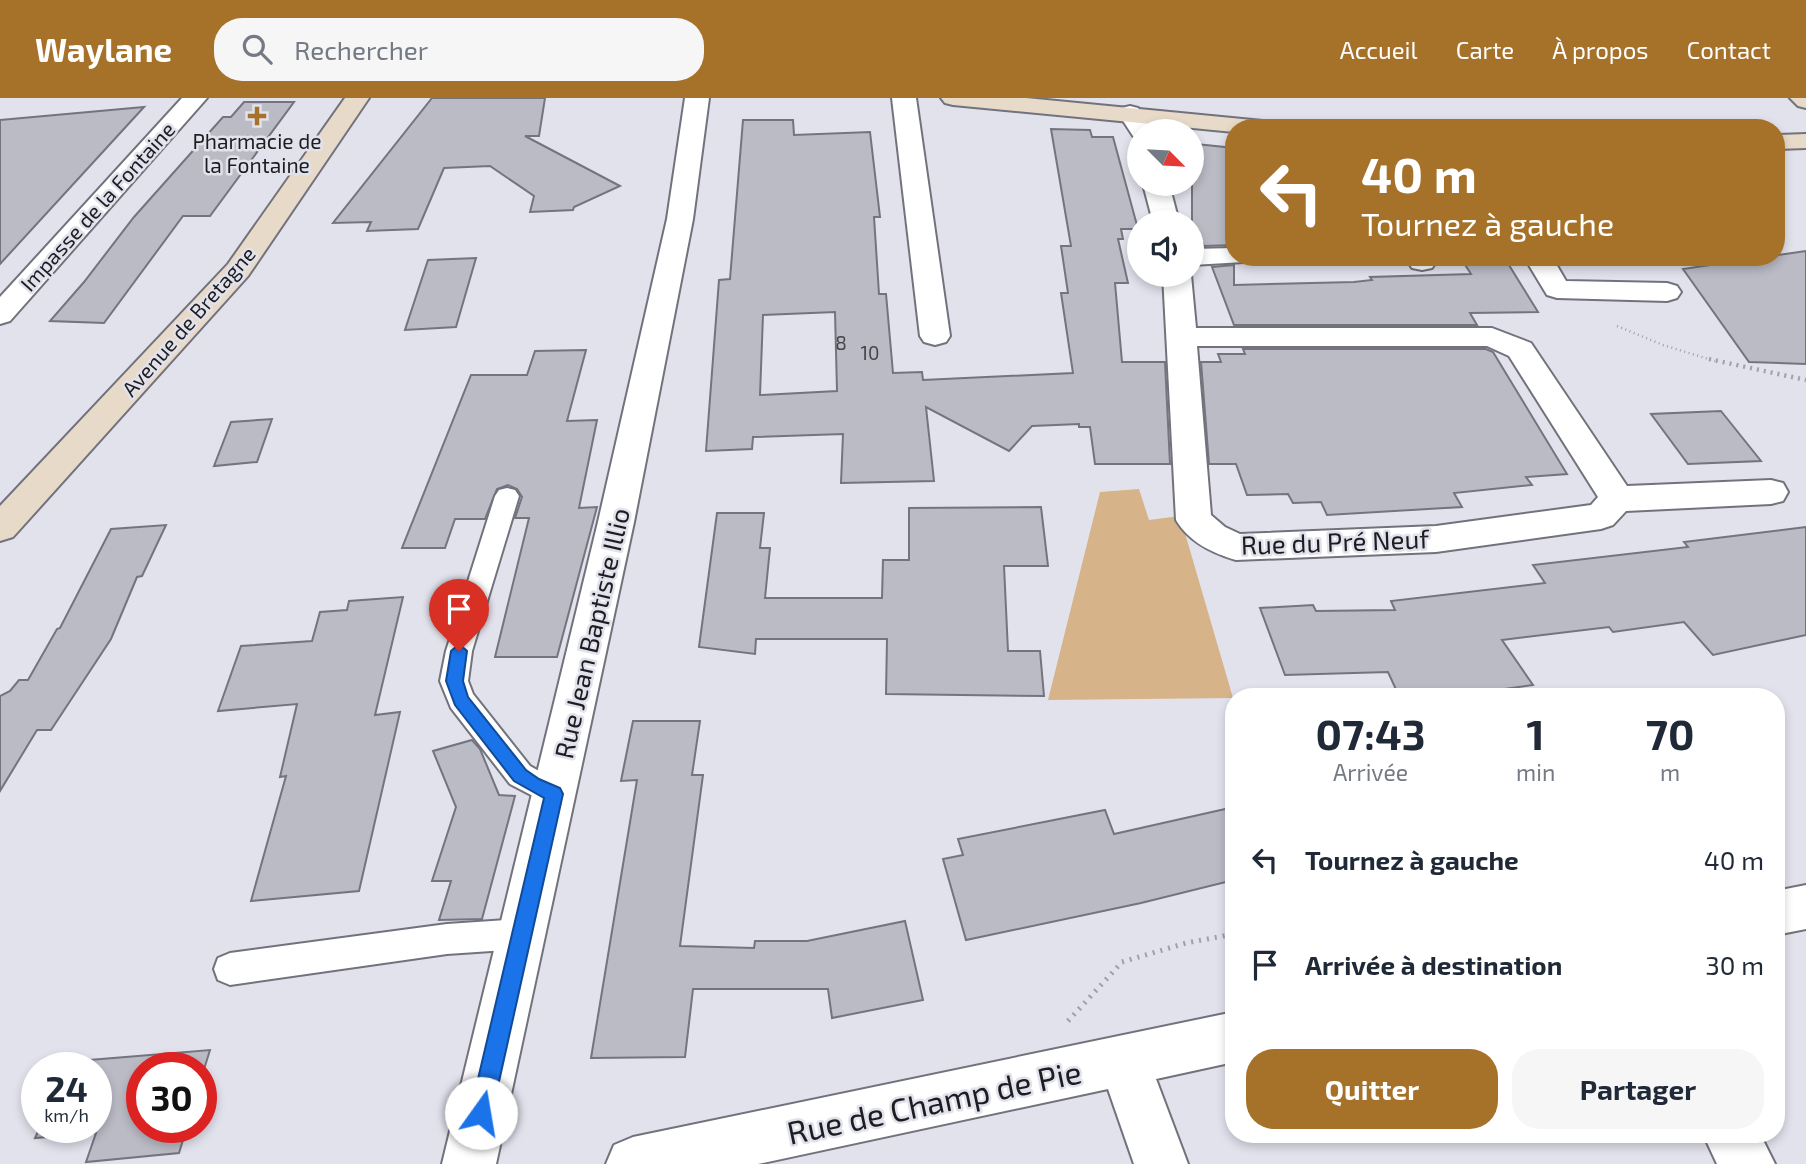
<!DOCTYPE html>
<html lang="fr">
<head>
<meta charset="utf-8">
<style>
	body { margin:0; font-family:"Exo 2",sans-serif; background:#f6f6f7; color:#1f2937; height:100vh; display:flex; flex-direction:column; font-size:26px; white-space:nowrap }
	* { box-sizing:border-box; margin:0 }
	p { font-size:23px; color:#747a83 }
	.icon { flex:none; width:38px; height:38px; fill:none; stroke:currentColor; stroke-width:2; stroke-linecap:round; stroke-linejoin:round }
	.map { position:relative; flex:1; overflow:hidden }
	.details { position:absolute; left:1225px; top:590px; width:560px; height:455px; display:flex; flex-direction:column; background:#fff; border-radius:28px; box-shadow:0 4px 10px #0003 }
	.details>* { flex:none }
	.guide { position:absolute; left:1225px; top:21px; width:560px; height:147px; border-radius:28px; box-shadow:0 4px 10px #0003; background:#a6722a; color:#fff; overflow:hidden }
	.needle { width:46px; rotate:114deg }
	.controls { position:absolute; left:1127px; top:21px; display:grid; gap:14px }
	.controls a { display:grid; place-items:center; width:77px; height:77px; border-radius:50%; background:#fff; box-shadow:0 4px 10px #0003; font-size:35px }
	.speed { position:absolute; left:21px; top:954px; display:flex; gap:14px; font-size:35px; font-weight:700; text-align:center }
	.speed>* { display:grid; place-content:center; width:91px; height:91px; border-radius:50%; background:#fff; box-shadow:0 4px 10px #0003; line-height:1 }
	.speed small { font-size:18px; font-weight:400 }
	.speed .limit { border:10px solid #d22; background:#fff; color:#111 }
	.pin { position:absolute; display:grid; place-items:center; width:60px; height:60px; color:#fff; margin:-72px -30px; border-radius:50% 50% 50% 0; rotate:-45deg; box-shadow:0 0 7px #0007 }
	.pin .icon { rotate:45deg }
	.me { position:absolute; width:77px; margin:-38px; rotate:13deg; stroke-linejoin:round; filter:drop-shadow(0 0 5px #0008) }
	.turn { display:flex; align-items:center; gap:24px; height:147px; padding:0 21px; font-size:32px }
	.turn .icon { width:91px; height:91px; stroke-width:2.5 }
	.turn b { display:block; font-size:49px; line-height:60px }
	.eta { display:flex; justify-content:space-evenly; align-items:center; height:119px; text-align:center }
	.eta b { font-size:42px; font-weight:700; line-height:49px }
	.primary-button { display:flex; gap:14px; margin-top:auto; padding:14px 21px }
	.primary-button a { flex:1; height:80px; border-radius:28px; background:#a6722a; color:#fff; font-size:28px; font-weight:700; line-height:80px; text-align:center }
	.primary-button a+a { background:#f6f6f7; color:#1f2937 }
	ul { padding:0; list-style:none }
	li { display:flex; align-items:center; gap:21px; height:105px; padding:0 21px }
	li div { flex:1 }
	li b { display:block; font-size:26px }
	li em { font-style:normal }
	header { display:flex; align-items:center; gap:42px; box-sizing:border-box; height:98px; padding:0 35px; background:#a6722a; color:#fff }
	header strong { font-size:33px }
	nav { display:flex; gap:38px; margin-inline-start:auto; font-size:24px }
	.search { width:490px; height:63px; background:#f6f6f7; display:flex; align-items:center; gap:18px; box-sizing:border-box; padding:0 24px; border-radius:28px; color:#747a83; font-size:26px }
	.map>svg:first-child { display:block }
</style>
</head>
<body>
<header>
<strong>Waylane</strong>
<div class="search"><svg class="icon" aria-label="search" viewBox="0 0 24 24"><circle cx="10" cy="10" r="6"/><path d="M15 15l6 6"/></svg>Rechercher</div>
<nav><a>Accueil</a><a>Carte</a><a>À propos</a><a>Contact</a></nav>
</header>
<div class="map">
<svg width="1806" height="1066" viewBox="0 0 1806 1066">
	<rect width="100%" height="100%" fill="#e2e2ed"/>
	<!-- green -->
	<polygon fill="#d6b388" points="1139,391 1149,422 1180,418 1233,600 1048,602 1100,394"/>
	<!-- building -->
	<g fill="#bbbbc6" stroke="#74747e" stroke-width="2" fill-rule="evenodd">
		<polygon points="432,0 545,0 539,38 525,38 620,88 574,109 573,112 530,114 534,98 490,68 444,70 418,131 367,133 371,124 333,125"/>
		<polygon points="244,4 294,4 210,118 183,118 104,225 50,223 84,184 134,119 223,19 231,19"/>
		<polygon points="144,9 0,166 0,22"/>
		<path d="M743,22H793L794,37L870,34L880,119H874L879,196H886L893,275L922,274L923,282L1073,275L1061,195H1068L1061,148H1071L1051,31L1090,32L1092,39H1113L1138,131H1121L1123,141H1118L1128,185H1115L1122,264H1165L1170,366H1095L1090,329H1079V326L1032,328L1009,353L926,309L934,383L841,385L843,336L753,339L752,351L706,353L719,182L730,181ZM835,214L837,293L760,297L763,217Z"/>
		<polygon points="1196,46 1234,50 1234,147 1204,148 1198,133 1192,133 1192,47"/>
		<polygon points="1806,153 1806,266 1749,264 1683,171"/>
		<polygon points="1460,159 1504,159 1538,214 1470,215 1477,227 1234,227 1212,169 1234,167 1234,187 1354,184 1372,182 1370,179 1471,176"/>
		<polygon points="476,160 456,229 405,232 428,162"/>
		<polygon points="1243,251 1486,251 1493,254 1567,376 1526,379 1532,387 1454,395 1462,409 1327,417 1321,404 1293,405 1288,396 1247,397 1236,366 1209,366 1201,264 1221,264 1218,256 1245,256"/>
		<polygon points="586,252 567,323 597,322 579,410 597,409 557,559 495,559 529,420 515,420 522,399 517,391 508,387 497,391 485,421 455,421 445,450 402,450 471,277 527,277 535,253"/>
		<polygon points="1721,313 1761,363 1688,366 1651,316"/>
		<polygon points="272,321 257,364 214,368 231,324"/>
		<polygon points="1041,409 1048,468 1004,468 1008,553 1040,553 1044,598 886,596 887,541 756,541 755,556 699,549 717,415 764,415 760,450 770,450 765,500 882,500 883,462 909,462 909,410"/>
		<polygon points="166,427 142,478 137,479 111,541 51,632 37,632 0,693 0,598 10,593 19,582 28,582 57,531 60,530 111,431"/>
		<polygon points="1806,429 1806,537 1713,557 1684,524 1613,534 1609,529 1502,542 1533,587 1454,598 1399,598 1388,574 1285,577 1260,510 1313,507 1316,513 1395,512 1391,503 1545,485 1533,467 1688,449 1684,444"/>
		<polygon points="403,499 375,617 400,614 359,793 251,803 286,678 280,679 297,606 218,613 241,548 312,543 320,514 347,512 349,503"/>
		<polygon points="633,623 700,623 692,677 703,677 680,848 754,850 755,843 807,843 905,823 923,902 832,920 828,891 693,891 685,959 591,960 637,682 621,683"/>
		<polygon points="472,642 480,651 499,697 515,698 482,821 439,822 451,783 432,783 456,709 433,653"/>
		<polygon points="1234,709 1234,782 1141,805 966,842 943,761 963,757 958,741 1105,712 1114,736"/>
		<polygon points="210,952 201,981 201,970 142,970 142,1029 187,1029 179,1055 86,1064 96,1035 35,1040 40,1029 96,1029 96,970 63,970 65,964"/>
	</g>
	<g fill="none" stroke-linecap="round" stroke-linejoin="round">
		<defs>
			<g id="lane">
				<polygon points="507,390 515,392 519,398 472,553 468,583 473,596 530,668 564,687 569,696 564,705 554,709 510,686 451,610 440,583 446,553 495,398 499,392"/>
				<polygon points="522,821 533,825 538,836 533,847 522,851 447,856 230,887 218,882 214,871 218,860 230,855 447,826"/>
			</g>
			<g id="street">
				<polygon points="182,0 207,0 10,223 0,226 0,199"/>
				<polygon points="685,0 709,0 693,121 634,424 496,1066 442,1066 598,424 667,121"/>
				<polygon points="892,0 916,0 950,238 946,244 935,247 924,244 920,238"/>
				<polygon points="1130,8 1138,10 1154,33 1139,33 1139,40 1133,38 1118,15 1122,10"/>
				<polygon points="1143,86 1169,86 1179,124 1153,124"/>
				<polygon points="1234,150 1234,159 1247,159 1244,164 1192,167 1192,151"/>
				<polygon points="1405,159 1433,159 1436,164 1432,170 1422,172 1412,170"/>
				<polygon points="1524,159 1552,159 1566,183 1667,185 1677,188 1681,194 1677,200 1667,203 1557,200 1547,197"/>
				<path d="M1163,177H1191L1196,230H1492L1531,245L1627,388L1771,382L1783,385L1788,394L1783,403L1771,406L1626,413L1613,427L1601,431L1436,454L1236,462C1212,455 1189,444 1176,422ZM1197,248H1487L1509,258L1598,399L1591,407L1436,428L1240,436L1225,429L1211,417Z"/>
				<polygon points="1806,787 1806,831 1776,837 1776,793"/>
				<polygon points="1234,914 1234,964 1156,981 1188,1066 1134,1066 1108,991 758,1066 606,1066 614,1047 633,1039"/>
				<polygon points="1703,1036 1760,1036 1775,1066 1717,1066"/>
			</g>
			<g id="secondary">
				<polygon points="345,0 369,0 248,178 13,439 0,443 0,408 228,166"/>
				<polygon points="941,0 1026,0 1263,23 1272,25 1275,30 1234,30 1234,34 953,7 945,5"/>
				<polygon points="1790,0 1806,0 1806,10 1798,8"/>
				<polygon points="1806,36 1806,50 1776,51 1776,37"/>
			</g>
		</defs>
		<!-- lane casing -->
		<use href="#lane" stroke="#72727c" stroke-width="4"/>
		<!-- street casing -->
		<use href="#street" stroke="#72727c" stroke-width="4"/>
		<!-- secondary casing -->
		<use href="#secondary" stroke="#72727c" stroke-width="4"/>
		<!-- path-far2 -->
		<polyline stroke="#a0a0a9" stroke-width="2.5" stroke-dasharray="1 3.5" stroke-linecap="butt" points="1617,228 1663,247 1715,263"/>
		<!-- path-far1 -->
		<polyline stroke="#a0a0a9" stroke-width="4.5" stroke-dasharray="2 5" stroke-linecap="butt" points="1709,261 1806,282"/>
		<!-- path -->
		<polyline stroke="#a0a0a9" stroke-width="5" stroke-dasharray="2 6" stroke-linecap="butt" points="1068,923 1122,864 1186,845 1234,836"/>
		<!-- lane -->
		<use href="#lane" fill="#fff" fill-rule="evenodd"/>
		<!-- street -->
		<use href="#street" fill="#fff" fill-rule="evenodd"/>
		<!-- secondary -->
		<use href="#secondary" fill="#e7dac8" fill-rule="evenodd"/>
	</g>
	<!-- route -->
	<polygon fill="#1a73e8" stroke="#114b97" stroke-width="2" points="459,546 467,553 463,583 468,599 526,672 539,681 560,690 563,696 492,1015 489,1023 481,1026 473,1023 470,1015 544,700 514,683 455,607 446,583 451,553"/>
	<!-- markers -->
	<path fill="#a6722a" stroke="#e2e2ed" stroke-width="2.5" d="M253.5 7.5h7v7h7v7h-7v7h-7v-7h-7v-7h7z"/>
	<g text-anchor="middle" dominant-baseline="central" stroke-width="5" stroke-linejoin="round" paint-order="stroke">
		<!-- far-number labels -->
		<g font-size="19" fill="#44444a">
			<text x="841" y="244">8</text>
			<text x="870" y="254">10</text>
		</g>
		<!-- far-poi labels -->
		<g font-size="21" fill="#1d1d21" stroke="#e2e2ed">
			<text x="257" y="42">Pharmacie de<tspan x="257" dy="24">la Fontaine</tspan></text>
		</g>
		<!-- far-street labels -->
		<g font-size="21" fill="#1d1d21" stroke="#e2e2ed">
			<text transform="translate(97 108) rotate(-48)">Impasse de la Fontaine</text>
			<text transform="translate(188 223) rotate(-49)">Avenue de Bretagne</text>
		</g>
		<!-- street labels -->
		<g font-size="26" fill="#1d1d21" stroke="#e2e2ed">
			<text transform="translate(1335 443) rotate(-2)">Rue du Pré Neuf</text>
			<text transform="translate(591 535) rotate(-77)">Rue Jean Baptiste Illio</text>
		</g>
		<!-- near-street labels -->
		<g font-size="32" fill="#1d1d21" stroke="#e2e2ed">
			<text transform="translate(934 1003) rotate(-12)">Rue de Champ de Pie</text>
		</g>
	</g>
</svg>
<div class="controls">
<a><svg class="needle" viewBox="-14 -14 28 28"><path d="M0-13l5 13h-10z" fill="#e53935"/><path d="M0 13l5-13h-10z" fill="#747a83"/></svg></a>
<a><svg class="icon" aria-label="sound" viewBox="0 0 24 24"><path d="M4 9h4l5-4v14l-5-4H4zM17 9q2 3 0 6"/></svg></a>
</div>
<div class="speed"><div>24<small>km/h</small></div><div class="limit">30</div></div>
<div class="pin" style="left:459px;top:553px;background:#d93025"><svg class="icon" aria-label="arrive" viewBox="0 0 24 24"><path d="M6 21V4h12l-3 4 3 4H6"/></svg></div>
<svg class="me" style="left:481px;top:1015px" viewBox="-20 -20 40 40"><circle r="19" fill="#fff"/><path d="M0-13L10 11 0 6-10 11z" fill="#1a73e8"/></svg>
<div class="guide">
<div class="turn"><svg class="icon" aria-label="left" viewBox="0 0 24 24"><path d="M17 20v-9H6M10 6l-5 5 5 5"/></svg><div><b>40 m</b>Tournez à gauche</div></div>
</div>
<section class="details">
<div class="eta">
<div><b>07:43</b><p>Arrivée</p></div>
<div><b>1</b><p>min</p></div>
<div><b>70</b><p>m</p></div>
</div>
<ul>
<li><svg class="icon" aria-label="left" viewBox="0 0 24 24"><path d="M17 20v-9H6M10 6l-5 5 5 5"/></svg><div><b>Tournez à gauche</b></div><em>40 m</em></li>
<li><svg class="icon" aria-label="arrive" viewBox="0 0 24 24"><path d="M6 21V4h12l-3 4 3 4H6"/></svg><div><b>Arrivée à destination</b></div><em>30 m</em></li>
</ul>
<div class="primary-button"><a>Quitter</a><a>Partager</a></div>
</section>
</div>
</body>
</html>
